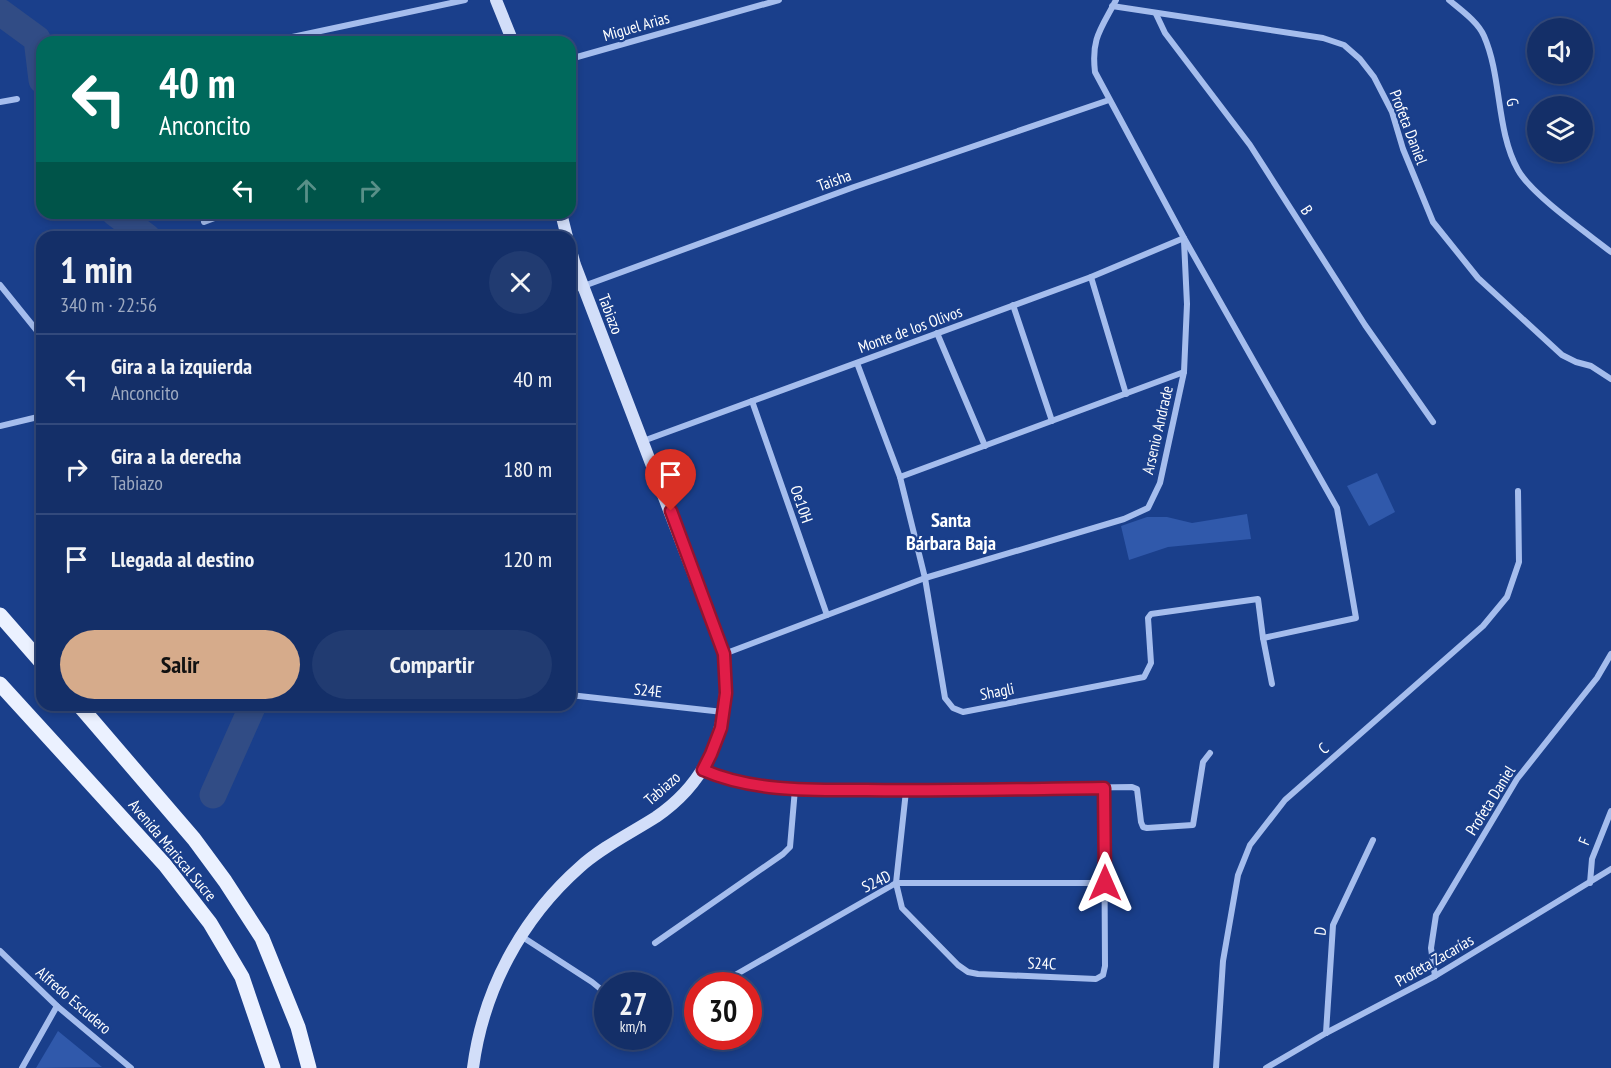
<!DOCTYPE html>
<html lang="es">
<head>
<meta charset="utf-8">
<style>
	body { margin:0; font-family:"PT Sans Narrow",sans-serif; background:#213b71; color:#f1f3f6; height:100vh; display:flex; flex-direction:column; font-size:22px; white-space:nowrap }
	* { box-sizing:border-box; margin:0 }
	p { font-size:20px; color:#9da9c0 }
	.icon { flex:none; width:33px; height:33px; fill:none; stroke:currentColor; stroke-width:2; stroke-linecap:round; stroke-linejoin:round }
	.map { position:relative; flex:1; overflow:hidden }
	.drawer { position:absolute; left:36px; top:231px; width:540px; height:480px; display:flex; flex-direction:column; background:#142f68; border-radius:18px; box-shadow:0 3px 9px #0003,0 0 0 2px #334a7c }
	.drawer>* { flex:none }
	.hud { position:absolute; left:36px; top:36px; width:540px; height:183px; border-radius:18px; box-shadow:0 3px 9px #0003,0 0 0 2px #334a7c; background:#00695c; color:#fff; overflow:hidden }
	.tools { position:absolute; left:1527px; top:18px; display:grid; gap:12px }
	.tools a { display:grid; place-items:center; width:66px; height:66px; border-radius:50%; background:#142f68; box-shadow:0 3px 9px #0003,0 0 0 2px #334a7c; font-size:30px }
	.speed { position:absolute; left:594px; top:972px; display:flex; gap:12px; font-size:30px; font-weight:700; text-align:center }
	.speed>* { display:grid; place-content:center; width:78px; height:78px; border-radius:50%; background:#142f68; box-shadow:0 3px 9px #0003,0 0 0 2px #334a7c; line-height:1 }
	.speed small { font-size:15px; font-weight:400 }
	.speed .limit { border:9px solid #d22; background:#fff; color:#111 }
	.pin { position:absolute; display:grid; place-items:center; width:51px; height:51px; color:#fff; margin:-62px -26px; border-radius:50% 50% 50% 0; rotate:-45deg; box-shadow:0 0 6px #0007 }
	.pin .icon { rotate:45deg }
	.me { position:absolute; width:66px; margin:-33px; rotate:0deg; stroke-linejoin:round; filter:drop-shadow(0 0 4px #0008) }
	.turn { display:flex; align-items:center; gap:21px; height:126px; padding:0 24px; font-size:27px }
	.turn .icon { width:78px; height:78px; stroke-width:2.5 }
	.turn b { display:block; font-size:42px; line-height:51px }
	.lanes { display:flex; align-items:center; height:57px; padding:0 24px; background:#0003; justify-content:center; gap:30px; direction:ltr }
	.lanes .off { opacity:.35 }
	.round { display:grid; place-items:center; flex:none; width:63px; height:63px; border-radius:32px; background:#213b71 }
	.head { display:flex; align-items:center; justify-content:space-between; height:102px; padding:0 24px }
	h1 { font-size:36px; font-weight:800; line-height:45px }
	.button { display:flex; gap:12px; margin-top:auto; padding:12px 24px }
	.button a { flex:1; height:69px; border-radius:36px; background:#d6ab8b; color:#111; font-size:24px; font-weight:800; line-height:69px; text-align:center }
	.button a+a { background:#213b71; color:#f1f3f6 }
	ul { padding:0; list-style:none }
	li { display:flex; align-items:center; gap:18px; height:90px; padding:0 24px; border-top:2px solid #334a7c }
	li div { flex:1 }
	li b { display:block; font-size:22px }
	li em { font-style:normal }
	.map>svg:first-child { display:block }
</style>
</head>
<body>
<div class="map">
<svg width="1611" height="1068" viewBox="0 0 1611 1068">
	<rect width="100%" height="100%" fill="#1a3f8b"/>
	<!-- green -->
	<g fill="#3059ab">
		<polygon points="1377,473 1395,512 1369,526 1347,486"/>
		<polygon points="1247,514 1251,539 1168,547 1129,560 1121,526 1147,517 1167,517 1192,523"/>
		<polygon points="58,1031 102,1067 36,1068"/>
	</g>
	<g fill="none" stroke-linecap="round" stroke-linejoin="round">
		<!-- river -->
		<g stroke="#314c85" stroke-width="27">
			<polyline points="0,12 37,39 42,80"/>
			<polyline points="115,213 147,237"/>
			<polyline points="213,795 253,705"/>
		</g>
		<!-- street -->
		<g stroke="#a5bded" stroke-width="6">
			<path d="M1116,0C1101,29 1091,38 1095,72L1184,238L1337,508L1356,618L1263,638"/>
			<path d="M1449,0C1461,10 1478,22 1484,36C1502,77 1496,131 1518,170C1532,195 1587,233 1611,252"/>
			<polyline points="1112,6 1323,38 1344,45 1360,59 1374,77 1392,112 1403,149 1433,222 1478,278 1562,355 1576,362 1591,366 1611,379"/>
			<polyline points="1156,14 1165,33 1250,145 1365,325 1433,422"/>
			<polyline points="269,42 465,0"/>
			<polyline points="570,59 779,0"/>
			<polyline points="0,102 17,99"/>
			<polyline points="204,222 228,213"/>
			<polyline points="1091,277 1126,394"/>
			<polyline points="0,285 42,337"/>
			<polyline points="570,291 854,187 1109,100"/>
			<polyline points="1013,305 1052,421"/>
			<polyline points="937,333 985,446"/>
			<polyline points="857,363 900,477 925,578 945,698 953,708 963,712 1144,677 1151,663 1148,618 1151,614 1258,599 1263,638 1272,684"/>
			<polyline points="752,401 827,615"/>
			<polyline points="0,426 42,416"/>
			<polyline points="643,441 1091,277 1184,238"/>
			<polyline points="900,477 1184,372"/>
			<polyline points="724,654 925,578 1124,519 1148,508 1160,483 1184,372 1187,304 1184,241"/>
			<polyline points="570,695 723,712"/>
			<path d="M703,770C753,792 812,790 866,790C954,791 1043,788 1132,787L1137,789L1141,822L1143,827L1147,828L1193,825L1203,762L1210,753"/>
			<polyline points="906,791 896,883 902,908 958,965 968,972 978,974 1096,979 1103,975 1105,966 1104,788"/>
			<polyline points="1590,883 1592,859 1611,811"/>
			<polyline points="521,936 592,982 608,995"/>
			<polyline points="655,943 783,854 790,847 795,789"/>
			<polyline points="0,951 57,1006 131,1068"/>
			<polyline points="1435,976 1431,948 1436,915 1517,779 1597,678 1611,654"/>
			<polyline points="716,986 896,883 1105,883"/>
			<polyline points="1326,1033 1333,925 1373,840"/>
			<polyline points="22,1068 57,1006"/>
			<polyline points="1216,1068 1223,961 1238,875 1250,845 1285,800 1483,626 1507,597 1519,562 1518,491"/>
			<polyline points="1266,1068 1326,1033 1435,976 1611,869"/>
		</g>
		<!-- secondary -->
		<g stroke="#d2def9" stroke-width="12">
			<polyline points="496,0 513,42"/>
			<polyline points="561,213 567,237"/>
			<path d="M473,1068C483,991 521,919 580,867C602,847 631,833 656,817C713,778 731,721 724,654L575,265L570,247"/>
		</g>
		<!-- primary -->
		<g stroke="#ebf1ff" stroke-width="15">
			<polyline points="0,615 42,663"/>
			<polyline points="0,684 165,865 210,923 242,977 273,1068"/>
			<polyline points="79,705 194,839 225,881 262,938 298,1027 309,1068"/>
		</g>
	</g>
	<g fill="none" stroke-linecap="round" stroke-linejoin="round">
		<defs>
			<path id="route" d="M671,511L724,654L726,693L721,728L711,754L703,770C753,792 812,790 866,790C945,791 1024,789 1104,788L1105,883"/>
		</defs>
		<!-- route casing -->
		<use href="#route" stroke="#92132f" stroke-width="15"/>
		<!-- route -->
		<use href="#route" stroke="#e11d48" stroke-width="10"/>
	</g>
	<g text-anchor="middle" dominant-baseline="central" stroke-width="4.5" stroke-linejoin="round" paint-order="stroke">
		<!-- street labels -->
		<g font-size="16" fill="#fff" stroke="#1a3f8b">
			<text transform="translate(636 26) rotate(-16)">Miguel Arias</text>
			<text transform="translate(1513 102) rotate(79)">G</text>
			<text transform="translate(1409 127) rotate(69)">Profeta Daniel</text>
			<text transform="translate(834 180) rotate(-20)">Taisha</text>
			<text transform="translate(1307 210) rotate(57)">B</text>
			<text transform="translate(611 314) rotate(69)">Tabiazo</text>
			<text transform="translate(910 329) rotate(-20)">Monte de los Olivos</text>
			<text transform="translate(1157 430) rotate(-77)">Arsenio Andrade</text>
			<text transform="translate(802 504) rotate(71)">Oe10H</text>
			<text transform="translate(648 690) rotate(6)">S24E</text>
			<text transform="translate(997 691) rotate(-11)">Shagli</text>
			<text transform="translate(1323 748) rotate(-41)">C</text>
			<text transform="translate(662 788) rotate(-41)">Tabiazo</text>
			<text transform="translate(1490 800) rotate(-58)">Profeta Daniel</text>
			<text transform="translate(1584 841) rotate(-68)">F</text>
			<text transform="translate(173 850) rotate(50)">Avenida Mariscal Sucre</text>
			<text transform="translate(876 881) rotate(-26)">S24D</text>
			<text transform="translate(1320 931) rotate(-82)">D</text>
			<text transform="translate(1434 960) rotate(-30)">Profeta Zacarías</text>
			<text transform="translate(1042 963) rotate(2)">S24C</text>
			<text transform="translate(74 1000) rotate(41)">Alfredo Escudero</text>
		</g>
		<!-- quarter labels -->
		<g font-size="20" font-weight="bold" fill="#fff" stroke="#1a3f8b">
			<text x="951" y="520">Santa<tspan x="951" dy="23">Bárbara Baja</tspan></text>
		</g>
	</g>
</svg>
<div class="tools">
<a><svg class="icon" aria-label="sound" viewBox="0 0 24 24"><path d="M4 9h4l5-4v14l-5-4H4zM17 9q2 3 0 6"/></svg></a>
<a><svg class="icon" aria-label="layers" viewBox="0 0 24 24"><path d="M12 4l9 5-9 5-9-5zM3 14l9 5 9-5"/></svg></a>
</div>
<div class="speed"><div>27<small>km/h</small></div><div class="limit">30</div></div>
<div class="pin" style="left:671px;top:511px;background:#d93025"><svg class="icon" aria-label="arrive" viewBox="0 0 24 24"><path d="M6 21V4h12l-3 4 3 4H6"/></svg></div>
<svg class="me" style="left:1105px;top:883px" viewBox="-20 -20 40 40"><path d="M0-17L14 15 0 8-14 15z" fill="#e11d48" stroke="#fff" stroke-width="4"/></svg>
<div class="hud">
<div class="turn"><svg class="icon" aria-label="left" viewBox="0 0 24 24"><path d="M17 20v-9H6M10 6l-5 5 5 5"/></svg><div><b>40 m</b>Anconcito</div></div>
<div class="lanes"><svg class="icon" aria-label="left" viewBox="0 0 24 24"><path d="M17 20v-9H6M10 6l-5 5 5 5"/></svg><svg class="icon off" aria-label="ahead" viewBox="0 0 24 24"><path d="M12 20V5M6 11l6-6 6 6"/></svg><svg class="icon off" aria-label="right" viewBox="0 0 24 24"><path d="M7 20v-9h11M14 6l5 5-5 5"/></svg></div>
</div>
<section class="drawer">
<div class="head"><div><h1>1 min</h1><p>340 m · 22:56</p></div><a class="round"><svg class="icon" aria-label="close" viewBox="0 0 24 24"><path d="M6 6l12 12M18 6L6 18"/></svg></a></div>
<ul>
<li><svg class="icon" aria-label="left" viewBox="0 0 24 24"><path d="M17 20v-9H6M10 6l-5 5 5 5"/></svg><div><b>Gira a la izquierda</b><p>Anconcito</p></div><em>40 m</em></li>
<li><svg class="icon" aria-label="right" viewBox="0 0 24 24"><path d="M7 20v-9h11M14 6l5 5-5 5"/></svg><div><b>Gira a la derecha</b><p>Tabiazo</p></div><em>180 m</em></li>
<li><svg class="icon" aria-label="arrive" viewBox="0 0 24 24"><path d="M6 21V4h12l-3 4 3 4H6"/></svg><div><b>Llegada al destino</b></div><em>120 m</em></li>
</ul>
<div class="button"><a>Salir</a><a>Compartir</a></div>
</section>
</div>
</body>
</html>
